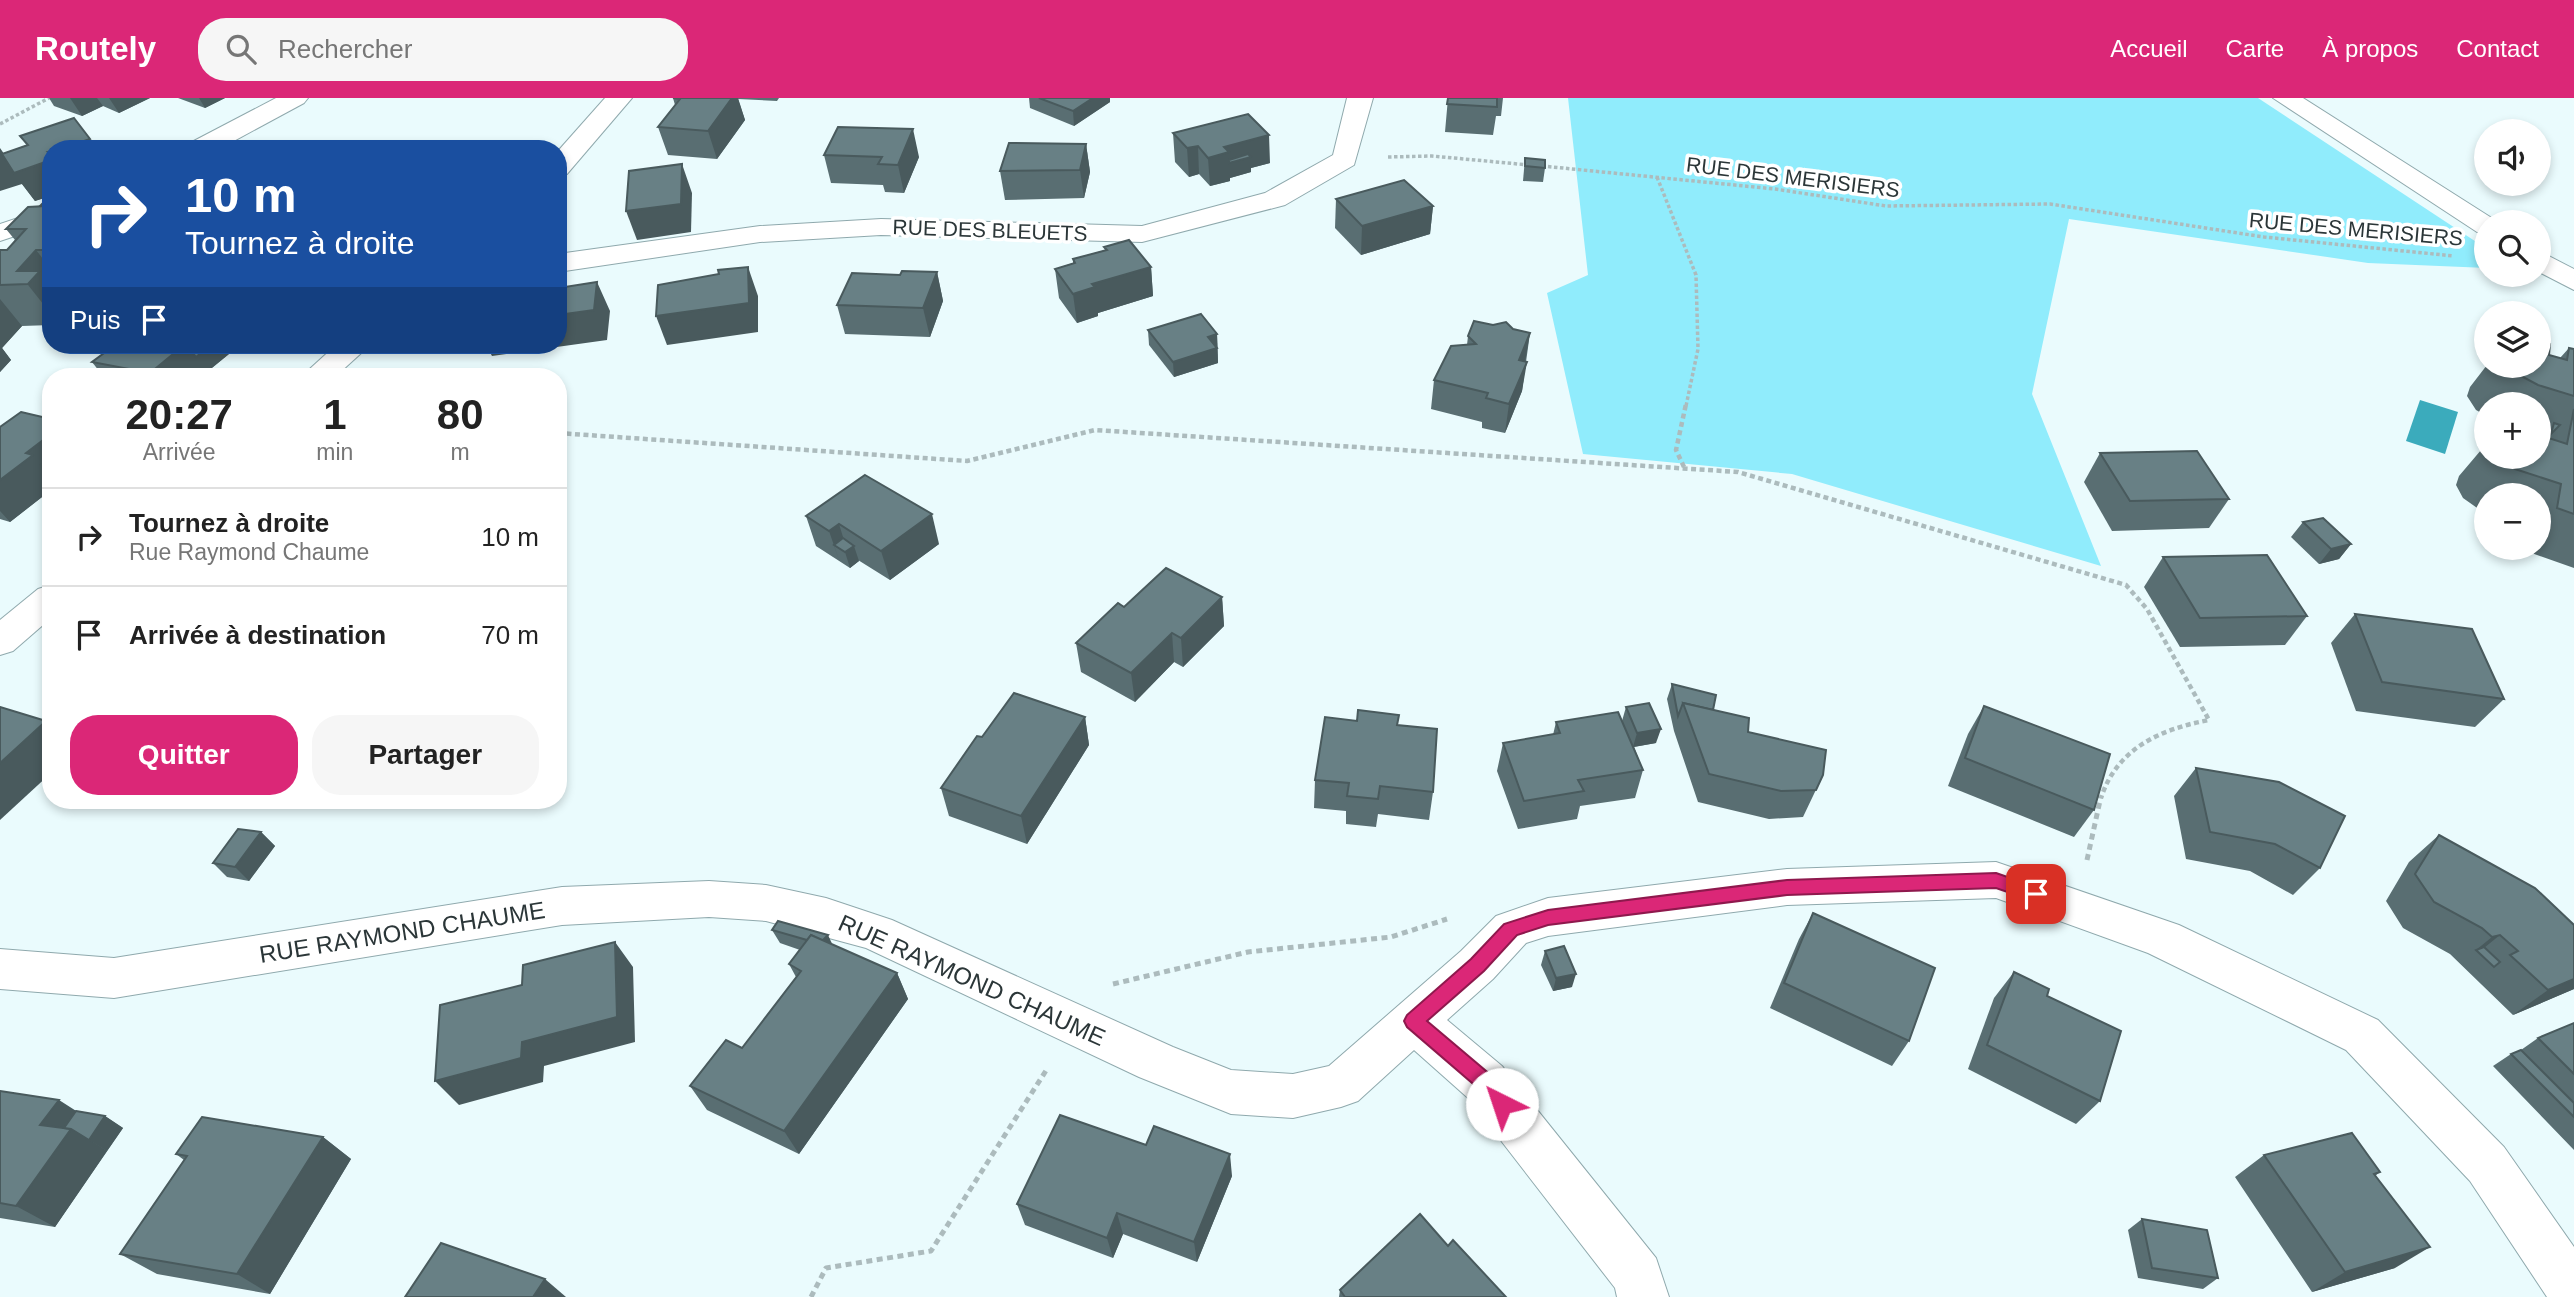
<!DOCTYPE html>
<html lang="fr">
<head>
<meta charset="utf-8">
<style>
	body { margin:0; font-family:Arial,sans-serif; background:#f6f6f6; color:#222; height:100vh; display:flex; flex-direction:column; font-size:26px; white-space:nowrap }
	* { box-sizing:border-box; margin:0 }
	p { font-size:23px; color:#767676 }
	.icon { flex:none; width:38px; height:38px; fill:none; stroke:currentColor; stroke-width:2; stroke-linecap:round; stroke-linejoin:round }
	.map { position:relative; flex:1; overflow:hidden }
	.sheet { position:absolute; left:42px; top:270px; width:525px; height:441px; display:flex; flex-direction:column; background:#fff; border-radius:28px; box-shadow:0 4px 10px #0003 }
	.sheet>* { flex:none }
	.guide { position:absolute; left:42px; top:42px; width:525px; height:214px; border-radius:28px; box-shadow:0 4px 10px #0003; background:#1a4fa0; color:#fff; overflow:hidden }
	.buttons { position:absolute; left:2474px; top:21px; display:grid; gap:14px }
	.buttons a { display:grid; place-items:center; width:77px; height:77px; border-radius:50%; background:#fff; box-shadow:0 4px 10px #0003; font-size:35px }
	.pin { position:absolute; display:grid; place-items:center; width:60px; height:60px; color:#fff; margin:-30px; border-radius:14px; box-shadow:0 4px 10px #0006 }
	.me { position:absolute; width:77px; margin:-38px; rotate:319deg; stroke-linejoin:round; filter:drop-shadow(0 0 5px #0008) }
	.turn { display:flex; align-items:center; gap:24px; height:147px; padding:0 28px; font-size:32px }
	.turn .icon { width:91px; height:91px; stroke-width:2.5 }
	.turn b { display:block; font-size:49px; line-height:60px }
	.then { display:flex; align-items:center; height:66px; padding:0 28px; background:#0003; gap:14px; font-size:26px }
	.eta { display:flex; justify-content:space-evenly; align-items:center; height:119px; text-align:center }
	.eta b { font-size:42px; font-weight:600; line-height:49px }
	.primary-button { display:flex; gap:14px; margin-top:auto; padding:14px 28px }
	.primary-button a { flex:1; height:80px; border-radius:28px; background:#db2777; color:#fff; font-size:28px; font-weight:600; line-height:80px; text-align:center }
	.primary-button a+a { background:#f6f6f6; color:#222 }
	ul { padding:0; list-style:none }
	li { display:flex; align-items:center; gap:21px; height:98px; padding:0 28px; border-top:2px solid #e0e0e0 }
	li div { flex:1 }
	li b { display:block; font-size:26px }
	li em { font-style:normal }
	header { display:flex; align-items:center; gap:42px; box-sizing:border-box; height:98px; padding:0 35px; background:#db2777; color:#fff }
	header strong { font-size:33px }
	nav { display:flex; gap:38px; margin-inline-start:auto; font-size:24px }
	.search { width:490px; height:63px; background:#f6f6f6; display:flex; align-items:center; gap:18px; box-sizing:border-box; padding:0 24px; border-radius:28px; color:#767676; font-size:26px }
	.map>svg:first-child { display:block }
</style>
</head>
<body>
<header>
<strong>Routely</strong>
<div class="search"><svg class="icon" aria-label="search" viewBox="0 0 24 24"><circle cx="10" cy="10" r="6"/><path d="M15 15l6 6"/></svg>Rechercher</div>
<nav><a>Accueil</a><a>Carte</a><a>À propos</a><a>Contact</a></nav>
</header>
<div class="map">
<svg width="2574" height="1199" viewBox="0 0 2574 1199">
	<rect width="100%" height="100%" fill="#eafbfd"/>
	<!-- green -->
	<polygon fill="#90ecfc" points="1568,0 2258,0 2487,151 2487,170 2368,165 2069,121 2032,296 2101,468 1792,376 1583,356 1547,195 1588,177"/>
	<!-- water -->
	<polygon fill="#3babbc" points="2420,302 2458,314 2445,356 2406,343"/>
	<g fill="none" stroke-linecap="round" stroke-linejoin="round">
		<defs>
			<g id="minor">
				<polygon points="276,0 308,0 304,5 219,51 186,51 190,45"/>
				<polygon points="605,0 632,0 567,76 558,78 558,53"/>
				<polygon points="1347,0 1373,0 1354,67 1285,107 1142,144 881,137 760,144 558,174 558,156 760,128 881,121 1142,128 1265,95 1333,57"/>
				<polygon points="2273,0 2303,0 2498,124 2487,124 2487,136 2477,134"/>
				<polygon points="51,109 51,126 0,143 0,126"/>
				<polygon points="2539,153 2574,171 2574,192 2539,174"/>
				<polygon points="336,247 370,247 336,278 302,278"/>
				<polygon points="51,487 51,520 13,553 0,557 0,522 38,491"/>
				<polygon points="1996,764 2179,827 2378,922 2504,1049 2574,1149 2574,1199 2547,1199 2470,1083 2346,952 2148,855 1996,800 1787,807 1548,838 1526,845 1493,881 1447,922 1502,968 1656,1160 1669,1199 1617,1199 1615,1190 1468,1000 1414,952 1358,1003 1341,1009 1293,1020 1231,1016 1139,979 866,850 766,823 709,819 562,827 114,900 0,891 0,851 114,860 562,789 709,783 766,787 826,800 892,822 1173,949 1231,972 1293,976 1329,968 1461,853 1496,818 1548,800 1787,771"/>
			</g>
		</defs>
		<!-- minor casing -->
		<use href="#minor" stroke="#8fa9ad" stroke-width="2"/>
		<!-- path-far2 -->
		<g stroke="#acbbbd" stroke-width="3.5" stroke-dasharray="3.5 2.5" stroke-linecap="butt">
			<polyline points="0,26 49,0"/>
			<polyline points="1388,59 1432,58 1529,67"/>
			<polyline points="1542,68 1775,91 1886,108 2050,106 2264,139 2454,158"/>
			<polyline points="1657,79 1696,177 1698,251 1686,308"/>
		</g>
		<!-- path-far1 -->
		<g stroke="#acbbbd" stroke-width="4.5" stroke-dasharray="5 3.5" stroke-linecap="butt">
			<path d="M558,335L967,363L1095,332L1738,374L2126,487L2147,511L2209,622C2161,631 2117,650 2101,700"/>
			<polyline points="1684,369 1676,352 1686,306"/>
		</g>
		<!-- path -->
		<g stroke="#acbbbd" stroke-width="5" stroke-dasharray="6 4.5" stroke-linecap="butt">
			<polyline points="2087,762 2101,698"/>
			<polyline points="1113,886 1248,854 1391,839 1447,821"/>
			<polyline points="811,1199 826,1170 931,1153 1047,971"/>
		</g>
		<!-- minor -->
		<use href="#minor" fill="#fff" fill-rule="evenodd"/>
	</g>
	<!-- wall -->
	<g fill="#596e72">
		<polygon points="49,0 150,0 119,15 103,8 82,18 54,8"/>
		<polygon points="178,0 225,0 205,10"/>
		<polygon points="673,0 779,0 777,3 738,1 745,22 717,61 668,57 658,29 675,7"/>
		<polygon points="1029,0 1110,0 1110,4 1074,28 1030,10"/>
		<polygon points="1448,0 1503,0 1501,18 1496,18 1493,37 1445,34"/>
		<polygon points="1173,35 1270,65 1251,70 1251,74 1230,80 1230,83 1210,88 1199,76 1189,79 1175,64"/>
		<polygon points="20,38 51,51 51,227 22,228 2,250 11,262 0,274 0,152 7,152 15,142 6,131 40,108 49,98 35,103 22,86 4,55 27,47"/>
		<polygon points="1086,46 1090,74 1084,100 1005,102 1000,73"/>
		<polygon points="824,57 919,59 904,95 885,94 883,87 831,85"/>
		<polygon points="1525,60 1545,70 1543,84 1523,83"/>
		<polygon points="1336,101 1433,108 1430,136 1361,157 1335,130"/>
		<polygon points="1104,149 1151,169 1153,198 1098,215 1098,218 1077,225 1059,200 1055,171 1073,165 1073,161 1105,152"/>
		<polygon points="937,174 943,203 930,239 845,236 837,207 900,177"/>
		<polygon points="1513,231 1530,235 1522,293 1505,335 1482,330 1482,324 1431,311 1434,282 1467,247 1468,238"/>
		<polygon points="1148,232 1217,236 1218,265 1174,279 1149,247"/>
		<polygon points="115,247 240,247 202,278 103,278 92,264"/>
		<polygon points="2569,250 2574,251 2574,470 2520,451 2520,450 2539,450 2539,397 2487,397 2487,414 2480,412 2463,400 2456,387 2459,378 2487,345 2487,359 2539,359 2539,306 2487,306 2487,318 2476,312 2467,298 2470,289 2487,267 2487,268 2539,268 2549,257 2560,260"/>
		<polygon points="51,321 51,392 10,424 0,421 0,329"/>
		<polygon points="2100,355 2229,401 2209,430 2112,433 2084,384"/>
		<polygon points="806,418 939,446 890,482 858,462 859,463 850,470 816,448"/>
		<polygon points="2303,424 2351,446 2339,461 2319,466 2291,439"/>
		<polygon points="2163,459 2307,518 2285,547 2180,549 2144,489"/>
		<polygon points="1222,499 1224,528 1183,569 1174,564 1135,604 1081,574 1076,545 1124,509"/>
		<polygon points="2355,516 2504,601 2475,629 2356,613 2331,545"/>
		<polygon points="1672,586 1748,634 1823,677 1803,719 1769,721 1698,704 1674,633 1667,601"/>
		<polygon points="1984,608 2094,712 2074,739 1948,688 1968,636"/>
		<polygon points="1626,609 1656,645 1634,649 1643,672 1635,700 1580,708 1577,721 1518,731 1497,673 1503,645 1553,637 1556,624 1622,623"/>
		<polygon points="1085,619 1089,647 1027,746 949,718 941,690 982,639"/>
		<polygon points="1357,623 1398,627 1433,694 1429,722 1378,716 1376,729 1346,726 1346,713 1314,710 1315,682"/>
		<polygon points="2196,670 2320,770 2293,797 2250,773 2186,761 2174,698"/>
		<polygon points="261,734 275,748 249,783 227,779 213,765"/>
		<polygon points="2439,737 2574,891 2513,917 2450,856 2403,830 2386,803 2409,764"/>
		<polygon points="1813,815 1909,943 1892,968 1770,910 1799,841"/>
		<polygon points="772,832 833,847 897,875 908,901 799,1056 707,1012 690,988 742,950 796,879 789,866 800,852 780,845"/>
		<polygon points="1545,853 1572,889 1553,893 1541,867"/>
		<polygon points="2014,874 2047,898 2100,1003 2076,1026 1968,971 1994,900"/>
		<polygon points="2574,925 2574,1052 2493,968 2511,956 2521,952 2538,940"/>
		<polygon points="0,993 76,1013 105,1018 123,1030 55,1129 0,1120"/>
		<polygon points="323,1039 351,1061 270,1196 157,1176 120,1156 184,1062 176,1056"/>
		<polygon points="2264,1057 2380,1074 2375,1078 2395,1170 2312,1194 2235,1079"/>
		<polygon points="1232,1078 1197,1164 1123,1136 1113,1160 1025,1127 1017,1106"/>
		<polygon points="2142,1121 2218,1180 2203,1191 2138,1180 2128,1132"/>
		<polygon points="1448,1148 1506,1199 1339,1199 1340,1192"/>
	</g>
	<!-- shaded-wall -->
	<g fill="#495a5d">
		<polygon points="70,0 97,0 103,8 82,18"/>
		<polygon points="109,0 150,0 119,15"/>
		<polygon points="199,0 225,0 205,10"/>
		<polygon points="732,0 738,0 745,22 717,61 708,33"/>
		<polygon points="1093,0 1110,0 1110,4 1074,28 1073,13"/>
		<polygon points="913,31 919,59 904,95 898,67"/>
		<polygon points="1269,37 1270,65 1251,70 1251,74 1230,80 1230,83 1210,88 1208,60 1224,49"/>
		<polygon points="90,41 96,51 60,51"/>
		<polygon points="1086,46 1090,74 1084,100 1080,72"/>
		<polygon points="1198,48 1199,76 1189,79 1187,50"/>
		<polygon points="0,50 9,63 51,62 51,98 35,103 22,86 0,93"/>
		<polygon points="682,66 692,95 691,134 637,142 626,113"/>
		<polygon points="1433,108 1430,136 1361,157 1362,128"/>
		<polygon points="36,152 51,171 51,216 17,173"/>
		<polygon points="748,169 758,198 758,234 667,247 656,218"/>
		<polygon points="1151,169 1153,198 1098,215 1098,218 1077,225 1073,196 1092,186"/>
		<polygon points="937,174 943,203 930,239 923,210"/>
		<polygon points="597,184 610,213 607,242 492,258 486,247 558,247 558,217"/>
		<polygon points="0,201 22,228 2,250 11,262 0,274"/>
		<polygon points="1530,235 1525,264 1519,262"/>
		<polygon points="1217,236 1218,265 1174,279 1173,264 1208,239"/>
		<polygon points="181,247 240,247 202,278 152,278 150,275"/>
		<polygon points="1527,264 1522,293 1505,335 1509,306"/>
		<polygon points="51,336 51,392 10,424 0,413 0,382 26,355"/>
		<polygon points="932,416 939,446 890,482 881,453"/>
		<polygon points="839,426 847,452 854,448 859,463 850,470 845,454 834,447 839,462 829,433"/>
		<polygon points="2351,446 2339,461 2319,466 2331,451"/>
		<polygon points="1222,499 1224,528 1183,569 1181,540"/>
		<polygon points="1172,535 1174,564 1135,604 1131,575"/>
		<polygon points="1085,619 1089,647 1027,746 1021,718"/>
		<polygon points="46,623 51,627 51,675 0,722 0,665"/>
		<polygon points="1661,631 1656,645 1633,649 1637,635"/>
		<polygon points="261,734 275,748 249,783 235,769"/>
		<polygon points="828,837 834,850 819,846"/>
		<polygon points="2500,837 2479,854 2476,852 2460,865 2492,839"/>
		<polygon points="615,844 633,869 635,944 544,968 543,984 459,1007 435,983"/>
		<polygon points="897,875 908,901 799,1056 784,1033"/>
		<polygon points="1576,876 1572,889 1553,893 1556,880"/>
		<polygon points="2574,881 2574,891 2513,917 2548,892"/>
		<polygon points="59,1002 95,1025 85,1039 107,1053 55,1129 16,1108 40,1027"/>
		<polygon points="105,1018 123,1030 107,1053 89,1042"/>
		<polygon points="323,1039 351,1061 270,1196 237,1176"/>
		<polygon points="1230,1056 1232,1078 1197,1164 1194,1144"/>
		<polygon points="1117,1115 1123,1136 1113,1160 1107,1140"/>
		<polygon points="2430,1149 2395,1170 2312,1194 2345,1174"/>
		<polygon points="545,1181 566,1199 533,1199"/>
	</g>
	<!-- building -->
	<g fill="#688085" stroke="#495a5d" stroke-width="2">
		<polygon points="673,0 732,0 708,33 658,29 680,1"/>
		<polygon points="1039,0 1093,0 1073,13"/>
		<polygon points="1448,0 1497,0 1497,9 1447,6"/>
		<polygon points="1248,16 1269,37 1224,49 1229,54 1208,60 1198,48 1187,50 1173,35"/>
		<polygon points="74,20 90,41 60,51 51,51 51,54 48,54 51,57 51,62 14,75 2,56 28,47 20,38"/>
		<polygon points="838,29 913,31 898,67 878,66 882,59 824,57"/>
		<polygon points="1009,45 1086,46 1080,72 1000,73"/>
		<polygon points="1248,56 1251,59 1229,65 1229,62"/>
		<polygon points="1525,60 1545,62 1545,70 1525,68"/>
		<polygon points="682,66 681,106 626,113 629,73"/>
		<polygon points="1404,82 1433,108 1362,128 1336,101"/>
		<polygon points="51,97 51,103 46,108 40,108"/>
		<polygon points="51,103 51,152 36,152 17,173 40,173 28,186 0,187 0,152 7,152 26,131 6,131 28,109 46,108"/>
		<polygon points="1129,142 1151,169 1092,186 1095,189 1073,196 1055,171 1075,165 1073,161 1107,152 1104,149"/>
		<polygon points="748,169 749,205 656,218 658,187 719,176 718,172"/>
		<polygon points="902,173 937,174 923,210 837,207 852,175 900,177"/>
		<polygon points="597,184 594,212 558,217 558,190"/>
		<polygon points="1201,216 1217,236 1208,239 1217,250 1173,264 1148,232"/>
		<polygon points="1474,223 1493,227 1506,224 1513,231 1530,235 1519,262 1527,264 1509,306 1486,300 1488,295 1434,282 1451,248 1476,246 1468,238"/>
		<polygon points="2539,244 2550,246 2549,257 2567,262 2569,250 2574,251 2574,298 2538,287 2508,271 2506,268 2539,268"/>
		<polygon points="115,247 184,247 150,275 92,264"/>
		<polygon points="203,247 211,247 196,259 193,255"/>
		<polygon points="2574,311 2574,416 2557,410 2561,386 2515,371 2498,359 2539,359 2539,337 2567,346"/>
		<polygon points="21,314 51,321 51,336 26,355 33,357 0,382 0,329"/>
		<polygon points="2554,325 2560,327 2551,336"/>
		<polygon points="2197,353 2229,401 2130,403 2100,355"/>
		<polygon points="51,359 51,367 45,371 41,367"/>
		<polygon points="865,377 932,416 881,453 839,426 829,433 806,418"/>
		<polygon points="2323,420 2351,446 2331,451 2303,424"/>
		<polygon points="843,440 854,448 845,454 834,447"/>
		<polygon points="2267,457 2307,518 2200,520 2163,459"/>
		<polygon points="1166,470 1222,499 1181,540 1172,535 1131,575 1076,545 1118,505 1124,509"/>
		<polygon points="2355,516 2472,531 2504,601 2382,584"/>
		<polygon points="1672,586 1716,597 1713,612 1683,605 1678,618"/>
		<polygon points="1014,595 1085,619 1021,718 941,690 977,638 982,639"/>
		<polygon points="1649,605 1661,631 1637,635 1626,609"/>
		<polygon points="1683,605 1749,620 1748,634 1826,652 1823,677 1816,692 1781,693 1709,676"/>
		<polygon points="1984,608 2110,656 2094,712 1965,660"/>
		<polygon points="0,609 46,623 0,665"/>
		<polygon points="1358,612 1399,617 1397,627 1437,631 1433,694 1380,688 1378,701 1347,698 1349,685 1315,682 1325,619 1357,623"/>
		<polygon points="1618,614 1643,672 1578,682 1584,693 1524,703 1503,645 1560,635 1556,624"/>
		<polygon points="2196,670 2279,684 2345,718 2320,770 2275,746 2210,734"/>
		<polygon points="238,731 261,734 235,769 213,765"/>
		<polygon points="2439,737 2535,790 2574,827 2574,881 2548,892 2510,857 2518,853 2500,837 2492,839 2482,830 2434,804 2415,776"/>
		<polygon points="1813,815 1935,870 1909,943 1784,885"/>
		<polygon points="778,823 828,837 822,843 811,837 807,842 772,832"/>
		<polygon points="811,837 897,875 784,1033 690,988 726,942 742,950 801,873 789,866"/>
		<polygon points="615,844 617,919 522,944 521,960 435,983 440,907 522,887 523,867"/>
		<polygon points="1564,848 1576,876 1556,880 1545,853"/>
		<polygon points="2484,849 2500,864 2494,869 2476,852"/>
		<polygon points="2014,874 2049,891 2047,898 2121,933 2100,1003 1987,947"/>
		<polygon points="2574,925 2574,976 2538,940"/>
		<polygon points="2521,952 2574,1005 2574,1019 2511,956"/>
		<polygon points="0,993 59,1002 40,1027 71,1031 16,1108 0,1105"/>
		<polygon points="76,1013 105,1018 89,1042 71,1031 64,1030"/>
		<polygon points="1060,1017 1146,1047 1154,1028 1230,1056 1194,1144 1117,1115 1107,1140 1017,1106"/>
		<polygon points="202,1019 323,1039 237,1176 120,1156 187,1058 176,1056"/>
		<polygon points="2352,1035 2380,1074 2374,1076 2430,1149 2345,1174 2264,1057"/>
		<polygon points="1420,1116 1448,1148 1453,1142 1506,1199 1345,1199 1340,1192"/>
		<polygon points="2142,1121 2207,1132 2218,1180 2152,1170"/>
		<polygon points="441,1145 545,1181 533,1199 405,1199"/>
	</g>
	<!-- route -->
	<polygon fill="#db2777" stroke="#8e194d" stroke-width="2" points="1996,775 2042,791 2045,796 2042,802 2036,804 1996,790 1787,797 1548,827 1517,837 1484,873 1427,923 1492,978 1512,1006 1509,1013 1502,1015 1495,1013 1479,991 1407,929 1404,923 1407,917 1471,861 1504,826 1548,812 1787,782"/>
	<g text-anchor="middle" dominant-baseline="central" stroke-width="7" stroke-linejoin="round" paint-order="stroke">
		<!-- far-street labels -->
		<g font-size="21" fill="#2b3638" stroke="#fff">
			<text transform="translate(1793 79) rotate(7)">RUE DES MERISIERS</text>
			<text transform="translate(2356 131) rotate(5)">RUE DES MERISIERS</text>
			<text transform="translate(990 132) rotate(2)">RUE DES BLEUETS</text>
		</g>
		<!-- street labels -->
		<g font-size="24" fill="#2b3638" stroke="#fff">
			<text transform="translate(402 834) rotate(-9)">RUE RAYMOND CHAUME</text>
			<text transform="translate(972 882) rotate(24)">RUE RAYMOND CHAUME</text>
		</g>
	</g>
</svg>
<div class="buttons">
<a><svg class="icon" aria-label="sound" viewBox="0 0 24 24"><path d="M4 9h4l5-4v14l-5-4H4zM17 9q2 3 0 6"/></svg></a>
<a><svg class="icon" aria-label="search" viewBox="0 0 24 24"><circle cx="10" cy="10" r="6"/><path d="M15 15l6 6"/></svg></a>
<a><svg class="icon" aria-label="layers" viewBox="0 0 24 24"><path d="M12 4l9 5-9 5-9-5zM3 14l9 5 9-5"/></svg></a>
<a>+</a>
<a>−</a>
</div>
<div class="pin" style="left:2036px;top:796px;background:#d93025"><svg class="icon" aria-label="arrive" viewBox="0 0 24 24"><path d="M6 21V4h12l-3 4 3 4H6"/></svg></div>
<svg class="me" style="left:1502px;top:1006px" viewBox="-20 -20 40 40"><circle r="19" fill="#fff"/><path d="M0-13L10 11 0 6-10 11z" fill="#db2777"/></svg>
<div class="guide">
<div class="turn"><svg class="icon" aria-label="right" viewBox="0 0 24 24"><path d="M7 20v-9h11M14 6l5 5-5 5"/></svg><div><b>10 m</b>Tournez à droite</div></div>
<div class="then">Puis<svg class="icon" aria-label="arrive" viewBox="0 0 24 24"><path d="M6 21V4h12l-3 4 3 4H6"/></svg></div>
</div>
<section class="sheet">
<div class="eta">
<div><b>20:27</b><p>Arrivée</p></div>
<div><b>1</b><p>min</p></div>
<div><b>80</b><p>m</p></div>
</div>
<ul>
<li><svg class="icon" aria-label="right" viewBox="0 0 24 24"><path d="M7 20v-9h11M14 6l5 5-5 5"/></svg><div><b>Tournez à droite</b><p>Rue Raymond Chaume</p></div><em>10 m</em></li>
<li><svg class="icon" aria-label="arrive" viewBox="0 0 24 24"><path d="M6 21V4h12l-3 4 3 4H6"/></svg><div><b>Arrivée à destination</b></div><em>70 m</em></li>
</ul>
<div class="primary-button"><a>Quitter</a><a>Partager</a></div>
</section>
</div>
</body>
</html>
